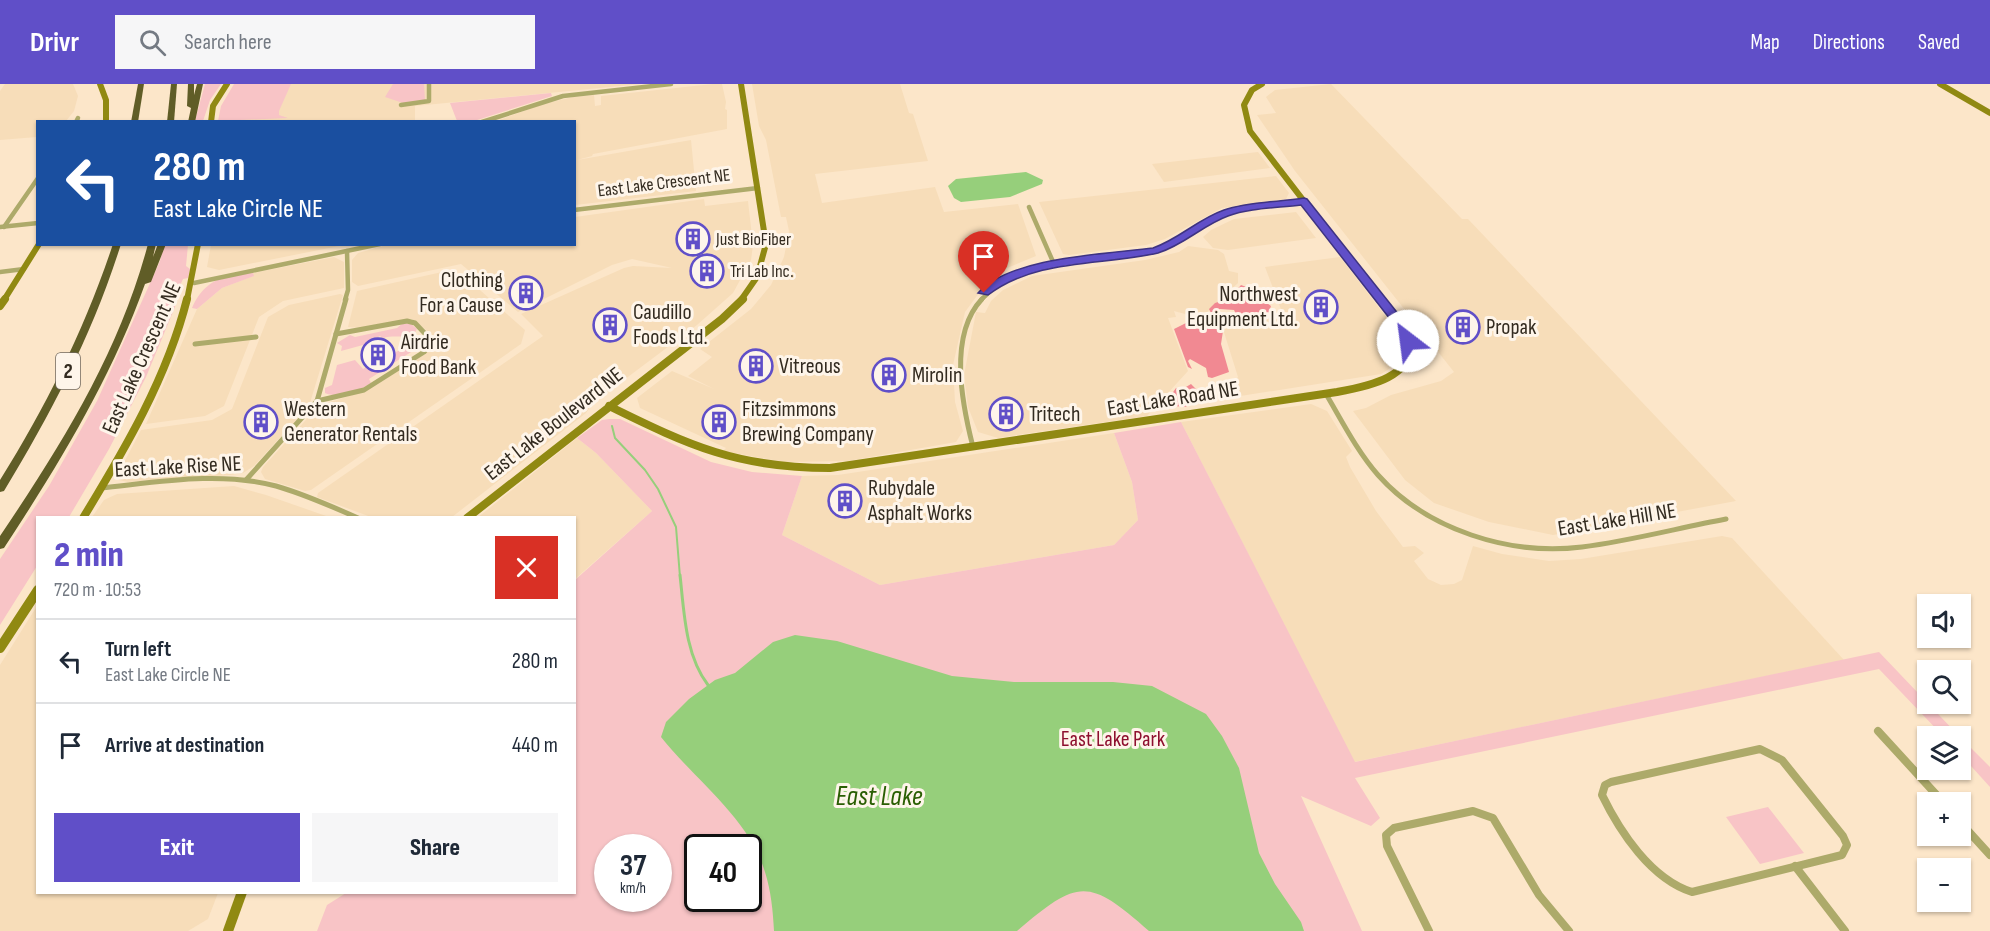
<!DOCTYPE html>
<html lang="en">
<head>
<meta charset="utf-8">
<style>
	body { margin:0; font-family:"Sofia Sans Condensed",sans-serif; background:#f6f6f7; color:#1f2937; height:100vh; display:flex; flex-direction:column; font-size:22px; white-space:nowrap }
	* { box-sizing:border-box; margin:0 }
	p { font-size:20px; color:#747a83 }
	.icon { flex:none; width:33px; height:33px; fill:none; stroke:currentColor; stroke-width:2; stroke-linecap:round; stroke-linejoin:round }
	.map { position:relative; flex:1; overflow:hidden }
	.sheet { position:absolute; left:36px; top:432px; width:540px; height:378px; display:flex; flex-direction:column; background:#fff; border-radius:0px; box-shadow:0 2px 4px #0004 }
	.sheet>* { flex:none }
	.banner { position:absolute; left:36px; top:36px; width:540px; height:126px; border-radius:0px; box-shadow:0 2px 4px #0004; background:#1a4fa0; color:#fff; overflow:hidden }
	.tools { position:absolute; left:1917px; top:510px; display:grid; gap:12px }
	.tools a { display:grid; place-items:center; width:54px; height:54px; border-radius:0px; background:#fff; box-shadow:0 2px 4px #0004; font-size:30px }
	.speed { position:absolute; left:594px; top:750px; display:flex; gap:12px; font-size:30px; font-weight:700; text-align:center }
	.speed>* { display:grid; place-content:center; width:78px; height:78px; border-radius:50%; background:#fff; box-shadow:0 2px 4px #0004; line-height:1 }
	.speed small { font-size:15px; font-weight:400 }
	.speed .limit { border:3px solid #111; border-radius:9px; background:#fff; color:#111 }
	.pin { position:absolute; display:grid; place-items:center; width:51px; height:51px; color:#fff; margin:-62px -26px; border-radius:50% 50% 50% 0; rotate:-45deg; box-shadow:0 0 6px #0007 }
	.pin .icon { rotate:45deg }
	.me { position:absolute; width:66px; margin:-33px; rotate:330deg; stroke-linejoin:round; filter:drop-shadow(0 0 4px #0008) }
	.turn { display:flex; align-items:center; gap:21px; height:126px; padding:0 18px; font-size:27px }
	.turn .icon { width:78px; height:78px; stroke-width:2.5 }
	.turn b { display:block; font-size:42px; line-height:51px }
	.round { display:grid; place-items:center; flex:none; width:63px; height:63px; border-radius:0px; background:#f6f6f7 }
	.head { display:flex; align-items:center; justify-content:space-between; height:102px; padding:0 18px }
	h1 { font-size:36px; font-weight:800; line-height:45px; color:#604fc8 }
	.button { display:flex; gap:12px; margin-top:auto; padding:12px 18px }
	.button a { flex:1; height:69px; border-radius:0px; background:#604fc8; color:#fff; font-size:24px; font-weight:800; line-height:69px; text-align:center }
	.button a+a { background:#f6f6f7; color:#1f2937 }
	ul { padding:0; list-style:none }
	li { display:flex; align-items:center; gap:18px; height:84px; padding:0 18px; border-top:2px solid #e0e1e3 }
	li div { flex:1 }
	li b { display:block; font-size:22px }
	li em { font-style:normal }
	header { display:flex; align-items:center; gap:36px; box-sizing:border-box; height:84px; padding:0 30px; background:#604fc8; color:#fff }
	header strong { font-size:28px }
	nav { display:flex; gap:33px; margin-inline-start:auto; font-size:21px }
	.search { width:420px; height:54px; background:#f6f6f7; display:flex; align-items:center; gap:15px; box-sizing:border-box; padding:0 21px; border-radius:0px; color:#747a83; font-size:22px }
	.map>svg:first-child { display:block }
</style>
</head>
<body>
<header>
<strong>Drivr</strong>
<div class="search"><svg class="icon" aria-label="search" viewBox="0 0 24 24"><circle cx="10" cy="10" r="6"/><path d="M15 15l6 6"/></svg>Search here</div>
<nav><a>Map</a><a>Directions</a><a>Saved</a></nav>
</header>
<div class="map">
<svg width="1990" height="847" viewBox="0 0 1990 847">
	<rect width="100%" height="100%" fill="#fce6c9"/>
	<!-- built -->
	<g fill="#f7ddb9">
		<polygon points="5,0 73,0 78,12 74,27 66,37 38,38 37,53 0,56 0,7"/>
		<polygon points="243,0 640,0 415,22 415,37 231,38"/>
		<polygon points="713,0 722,0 726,18 725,25 727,26 727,45 593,70 592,72 577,76 691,56 696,107 575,121 574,38 494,38 543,20 573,13 594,11 595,22 601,21 601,12"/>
		<polygon points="752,0 900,0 909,29 913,30 928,77 815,90 822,119 935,103 944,128 1018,120 1036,172 988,192 988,197 981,201 982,205 965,228 953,281 955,318 963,347 956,358 848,377 784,378 723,367 726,364 640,324 637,314 672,287 714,305 688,292 712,273 700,265 751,225 771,201 784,173 789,147 786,133 781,133 766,56 759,42"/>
		<polygon points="1331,0 1462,135 1468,135 1736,417 1553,451 1489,438 1434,419 1405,396 1353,327 1366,324 1391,311 1441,297 1454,288 1295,87 1257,31 1276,29 1266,13 1275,6"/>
		<polygon points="1258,68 1270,84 1164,98 1152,80"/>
		<polygon points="1276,92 1289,109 1286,115 1222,124 1165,155 1146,161 1069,171 1063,170 1039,118"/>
		<polygon points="704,115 705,122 748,117 753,161 751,176 733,209 697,241 592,320 586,329 452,433 371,433 317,413 318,409 543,252 521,230 624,184 633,182 672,184 632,175 612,181 518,228 461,180 358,202 352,198 352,176 358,169 390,160 574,160 575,133"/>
		<polygon points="1296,128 1316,154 1228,166 1213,164 1203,153 1211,146 1234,135"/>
		<polygon points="211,161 211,160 344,161 219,186 207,183"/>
		<polygon points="1188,162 1218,166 1224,170 1229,187 1238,189 1238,199 1205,230 1196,233 1174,227 1176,233 1168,234 1188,287 1147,332 998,354 978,348 968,323 964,291 976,228 985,229 991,217 1003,206 1032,192 1145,176 1179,168"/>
		<polygon points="334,173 344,178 344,204 283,217 259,233 224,322 205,332 146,340 197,225 222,204 253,192 253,189"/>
		<polygon points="1340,173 1397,247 1400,263 1397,275 1389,285 1381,290 1215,316 1238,293 1223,245 1282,228 1265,183"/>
		<polygon points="442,188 463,191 525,246 521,260 311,406 305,407 265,395 261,388 263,383 314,327 327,319 368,306 431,266 436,259 435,253 412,235 361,244 348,243 357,207"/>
		<polygon points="340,210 343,211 309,322 254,382 243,389 230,391 128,398 119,396 118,390 141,346 212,336 232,325 268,233 289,221"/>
		<polygon points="1311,320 1327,327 1352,367 1346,373 1350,383 1376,427 1403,463 1415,462 1424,469 1414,477 1428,495 1441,501 1454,500 1462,496 1473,462 1502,470 1549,477 1581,475 1722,452 1732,454 1844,576 1354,678 1181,338"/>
		<polygon points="1114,349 1132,398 1138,436 1114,461 880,501 782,451 802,392 838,391"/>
		<polygon points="577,354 596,369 652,427 575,495 574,434 477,434"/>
		<polygon points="234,402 266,411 329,433 92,433 104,416 117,410"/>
		<polygon points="37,522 38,808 218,809 208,835 188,847 0,847 0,581"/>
	</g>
	<!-- green -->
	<g fill="#f8c4c6" fill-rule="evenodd">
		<polygon points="205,0 221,0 210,16 203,37 195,37"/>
		<polygon points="234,0 291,0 279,27 279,31 288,34 218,37 221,22"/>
		<polygon points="393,0 424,0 425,16 403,19 385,13"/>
		<polygon points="551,9 552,12 474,37 457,37 450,19"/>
		<polygon points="164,161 188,161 186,182 190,185 188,194 183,195 176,210 175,223 146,293 109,365 69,433 38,434 37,482 0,541 0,475 49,402 97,317 160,177"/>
		<path d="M253,189L254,192L222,204L197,225L192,224C202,199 224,188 253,189Z"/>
		<path d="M403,239L411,240L417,245C411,257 395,250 383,254L380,252L363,261L341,267L342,262L337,259L350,251L355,253L397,244Z"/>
		<polygon points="428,255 428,262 421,266 416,265 384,285 377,279 380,276 420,256"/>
		<path d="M355,276L363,285L374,279L383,286L369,295L371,299C359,307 338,315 325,309V304L332,301L337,281Z"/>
		<path d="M609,335H620L711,378L752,388L802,392L782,451L880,501L1114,461L1138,436L1132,398L1114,349L1181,338L1355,678L1879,568L1959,652H1943L1879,585L1355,694L1380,734L1371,742L1301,712L1362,847H317L327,821L346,809L574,808L575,496L652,427L596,369L577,354L602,336ZM608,764H658V814H608ZM698,764H748V814H698Z"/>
		<polygon points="1961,654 1990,683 1990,703 1961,671"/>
		<polygon points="1768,723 1804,769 1760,780 1726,733"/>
	</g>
	<!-- forest -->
	<g fill="#f18992">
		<polygon points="1241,201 1268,211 1269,215 1264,217 1271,222 1269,228 1257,233 1237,232 1234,226 1220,225 1211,229 1209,225 1215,219 1230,214"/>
		<polygon points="1219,237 1223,247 1221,260 1229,288 1212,294 1208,293 1206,284 1190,275 1188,277 1192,285 1188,283 1174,245 1188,238"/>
		<polygon points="1191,300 1197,306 1210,311 1185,323 1164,321 1176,304 1181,306"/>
	</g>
	<!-- water -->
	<g fill="#96cf7b">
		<polygon points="1026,88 1043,96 1042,100 1010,113 961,118 954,114 948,102 956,95"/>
		<path d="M795,551L837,557L952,592L1014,598H1113L1152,602L1206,630L1222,652L1239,684L1259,769L1275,800L1301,838L1304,847H1149C1088,793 1078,795 1017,847H774C773,827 771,807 765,788C749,734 694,695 661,653L666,638L689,615L715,596L735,589L773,558Z"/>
	</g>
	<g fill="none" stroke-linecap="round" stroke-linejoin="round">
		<!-- stream-far1 -->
		<polyline stroke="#96cf7b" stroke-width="2" points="612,342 615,354 645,386 658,405 676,443 680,493"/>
		<!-- stream -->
		<path stroke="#96cf7b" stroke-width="3" d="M680,491C684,527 685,571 708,601"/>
		<!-- street-far2 -->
		<g stroke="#adaa6a" stroke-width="4.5">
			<polyline points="401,21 429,17 429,0"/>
			<polyline points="76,38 78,34"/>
			<polyline points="482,38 563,12 671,0"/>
			<polyline points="1029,123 1054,180"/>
			<polyline points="574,126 758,104"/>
			<polyline points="0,143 38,139"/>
			<polyline points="4,143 38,94"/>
			<polyline points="0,188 24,185"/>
			<polyline points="194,199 380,160"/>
			<polyline points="345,216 348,206 347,167"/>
			<path d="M981,216C1027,166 1097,182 1158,165C1180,159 1197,141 1218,132C1245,121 1275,121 1304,117"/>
		</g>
		<!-- street-far1 -->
		<g stroke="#adaa6a" stroke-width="5">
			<polyline points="195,260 256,253"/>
			<path d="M1326,310C1342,337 1357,367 1378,391C1427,446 1510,472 1582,463C1630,457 1678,444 1726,435"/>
			<polyline points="317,317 364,306 424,268 433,258 415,239 407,237 336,250"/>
			<path d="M973,363C962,320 948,251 982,215"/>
			<polyline points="246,396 317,317 346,215"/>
			<path d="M101,404C159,398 219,387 276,402C304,410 331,422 358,434"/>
		</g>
		<!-- street -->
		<g stroke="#adaa6a" stroke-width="8">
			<polyline points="1878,647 1943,718"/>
			<path d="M1760,665L1782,676L1843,752L1847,761L1842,771L1692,808C1651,795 1620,748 1602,711L1605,701L1611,698Z"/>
			<polyline points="1960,738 1990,771"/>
			<polyline points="1795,782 1845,847"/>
			<polyline points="1429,847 1387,762 1386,751 1394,744 1473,727 1493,734 1539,811 1569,847"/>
		</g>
		<!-- secondary-far2 -->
		<g stroke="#908912" stroke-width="6">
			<polyline points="100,0 106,16 106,38"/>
			<polyline points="741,0 766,160 757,193 741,216"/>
			<polyline points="1262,0 1252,6 1244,21 1250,47 1380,216"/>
			<polyline points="1940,0 1990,29"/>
			<polyline points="211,38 213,22 227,0"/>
			<polyline points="4,216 39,160"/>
			<polyline points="187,216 198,160"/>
		</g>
		<!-- secondary-far1 -->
		<g stroke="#908912" stroke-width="8">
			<polyline points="0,222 5,215"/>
			<path d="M609,322C690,362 738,384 830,384L1337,308C1365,303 1421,293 1407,252C1403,239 1387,225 1379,215"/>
			<path d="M83,434C125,365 167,294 187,215"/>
			<polyline points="467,434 722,235 743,215"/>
		</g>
		<!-- secondary -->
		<g stroke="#908912" stroke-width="10">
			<polyline points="0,564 38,506"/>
			<polyline points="228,847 242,808"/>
		</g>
		<!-- highway -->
		<g fill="#605d27" fill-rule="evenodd">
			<polygon points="138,0 144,0 138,38 131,38"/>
			<polygon points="171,0 177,0 174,38 167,38"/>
			<polygon points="188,0 194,0 194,11 197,0 203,0 195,38 188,38 191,24 187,22"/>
			<path d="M113,160H121C93,249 52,328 4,407L0,408V396C47,321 85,244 113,160Z"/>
			<path d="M148,160H156L153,173L158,160H166L151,198L145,200C111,295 59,380 4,464L0,465V452C62,360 119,269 148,160Z"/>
		</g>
	</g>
	<!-- route -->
	<path fill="#604fc8" stroke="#3e3382" stroke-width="1.5" d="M1304,114L1307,115L1407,241L1414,257L1412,260H1404L1397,244L1301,121C1278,124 1249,124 1228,132C1203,141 1184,161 1158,169C1101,182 1037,174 988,211L978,209C1010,173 1106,170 1153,164C1179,155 1198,135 1224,126C1248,118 1278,118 1304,114Z"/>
	<!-- icons -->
	<defs>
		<symbol id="building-ring" viewBox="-11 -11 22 22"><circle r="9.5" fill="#fef5ea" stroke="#604fc8" stroke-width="1.5"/><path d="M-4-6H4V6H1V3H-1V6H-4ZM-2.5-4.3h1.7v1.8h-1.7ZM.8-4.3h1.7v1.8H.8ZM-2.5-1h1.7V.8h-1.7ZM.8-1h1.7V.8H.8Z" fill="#604fc8"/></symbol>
	</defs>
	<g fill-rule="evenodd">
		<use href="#building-ring" x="674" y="136" width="38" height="38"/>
		<use href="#building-ring" x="688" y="168" width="38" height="38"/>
		<use href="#building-ring" x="507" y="190" width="38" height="38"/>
		<use href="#building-ring" x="1302" y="204" width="38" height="38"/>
		<use href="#building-ring" x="591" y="222" width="38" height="38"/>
		<use href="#building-ring" x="1444" y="224" width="38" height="38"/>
		<use href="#building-ring" x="359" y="252" width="38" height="38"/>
		<use href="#building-ring" x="737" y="263" width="38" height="38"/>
		<use href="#building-ring" x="870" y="272" width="38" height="38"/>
		<use href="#building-ring" x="987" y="311" width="38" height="38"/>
		<use href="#building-ring" x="242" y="319" width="38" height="38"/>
		<use href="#building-ring" x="700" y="319" width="38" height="38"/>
		<use href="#building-ring" x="826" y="398" width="38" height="38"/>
	</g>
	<g text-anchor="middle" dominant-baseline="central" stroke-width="6" stroke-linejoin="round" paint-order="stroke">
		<!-- far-street labels -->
		<g font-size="18" fill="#332b20" stroke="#fef5ea">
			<text transform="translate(664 99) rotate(-7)">East Lake Crescent NE</text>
		</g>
		<!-- far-poi labels -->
		<g font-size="18" fill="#332b20" stroke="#fef5ea" text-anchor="start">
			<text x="716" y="155">Just BioFiber</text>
			<text x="730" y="187">Tri Lab Inc.</text>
		</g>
		<!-- shield labels -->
		<rect fill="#fef5ea" stroke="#70685d" stroke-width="1.5" x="56" y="269" width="24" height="36" rx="4.5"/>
		<g font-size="21" font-weight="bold" fill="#332b20">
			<text x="68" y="287">2</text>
		</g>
		<!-- poi labels -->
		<g font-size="22" fill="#332b20" stroke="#fef5ea" text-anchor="start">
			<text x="503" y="196" text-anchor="end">Clothing<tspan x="503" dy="25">For a Cause</tspan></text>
			<text x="1298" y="210" text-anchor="end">Northwest<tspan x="1298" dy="25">Equipment Ltd.</tspan></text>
			<text x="633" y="228">Caudillo<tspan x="633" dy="25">Foods Ltd.</tspan></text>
			<text x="1486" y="243">Propak</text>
			<text x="401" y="258">Airdrie<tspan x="401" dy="25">Food Bank</tspan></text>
			<text x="779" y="282">Vitreous</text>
			<text x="912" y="291">Mirolin</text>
			<text x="284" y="325">Western<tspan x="284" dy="25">Generator Rentals</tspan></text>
			<text x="742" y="325">Fitzsimmons<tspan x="742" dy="25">Brewing Company</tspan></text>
			<text x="1029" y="330">Tritech</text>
			<text x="868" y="404">Rubydale<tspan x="868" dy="25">Asphalt Works</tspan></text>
		</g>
		<!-- street labels -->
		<g font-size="22" fill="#332b20" stroke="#fef5ea">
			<text transform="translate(142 274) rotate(-66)">East Lake Crescent NE</text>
			<text transform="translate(1173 315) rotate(-9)">East Lake Road NE</text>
			<text transform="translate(554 340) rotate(-38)">East Lake Boulevard NE</text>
			<text transform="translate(178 383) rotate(-3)">East Lake Rise NE</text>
			<text transform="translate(1617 436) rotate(-9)">East Lake Hill NE</text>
		</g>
		<!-- park labels -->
		<g font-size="22" fill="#8e102f" stroke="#fef5ea">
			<text x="1113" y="655">East Lake Park</text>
		</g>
		<!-- near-water labels -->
		<g font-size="28" font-style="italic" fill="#2a5e03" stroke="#fef5ea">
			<text x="879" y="712">East Lake</text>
		</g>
	</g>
</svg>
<div class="tools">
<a><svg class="icon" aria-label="sound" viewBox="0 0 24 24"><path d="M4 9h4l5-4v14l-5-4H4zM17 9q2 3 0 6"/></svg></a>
<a><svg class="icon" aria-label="search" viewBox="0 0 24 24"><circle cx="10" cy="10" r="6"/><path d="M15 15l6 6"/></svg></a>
<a><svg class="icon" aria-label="layers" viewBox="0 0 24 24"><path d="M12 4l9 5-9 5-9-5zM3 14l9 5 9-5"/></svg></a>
<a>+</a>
<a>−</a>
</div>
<div class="speed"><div>37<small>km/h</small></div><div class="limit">40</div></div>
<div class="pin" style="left:984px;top:209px;background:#d93025"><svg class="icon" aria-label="arrive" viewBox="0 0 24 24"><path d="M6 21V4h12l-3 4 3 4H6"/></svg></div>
<svg class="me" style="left:1408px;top:257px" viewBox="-20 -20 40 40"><circle r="19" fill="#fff"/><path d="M0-13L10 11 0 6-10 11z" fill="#604fc8"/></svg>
<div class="banner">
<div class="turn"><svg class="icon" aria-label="left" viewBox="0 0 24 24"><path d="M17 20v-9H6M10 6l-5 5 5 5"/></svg><div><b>280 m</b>East Lake Circle NE</div></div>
</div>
<section class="sheet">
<div class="head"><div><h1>2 min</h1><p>720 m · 10:53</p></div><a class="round" style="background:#d93025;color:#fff"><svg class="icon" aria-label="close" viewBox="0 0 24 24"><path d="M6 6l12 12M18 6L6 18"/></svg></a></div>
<ul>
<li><svg class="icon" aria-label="left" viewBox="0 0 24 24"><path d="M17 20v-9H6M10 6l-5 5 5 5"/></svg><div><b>Turn left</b><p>East Lake Circle NE</p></div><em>280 m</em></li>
<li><svg class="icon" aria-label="arrive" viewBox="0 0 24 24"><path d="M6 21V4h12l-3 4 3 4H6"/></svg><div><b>Arrive at destination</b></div><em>440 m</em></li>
</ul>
<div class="button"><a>Exit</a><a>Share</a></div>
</section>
</div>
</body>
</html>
